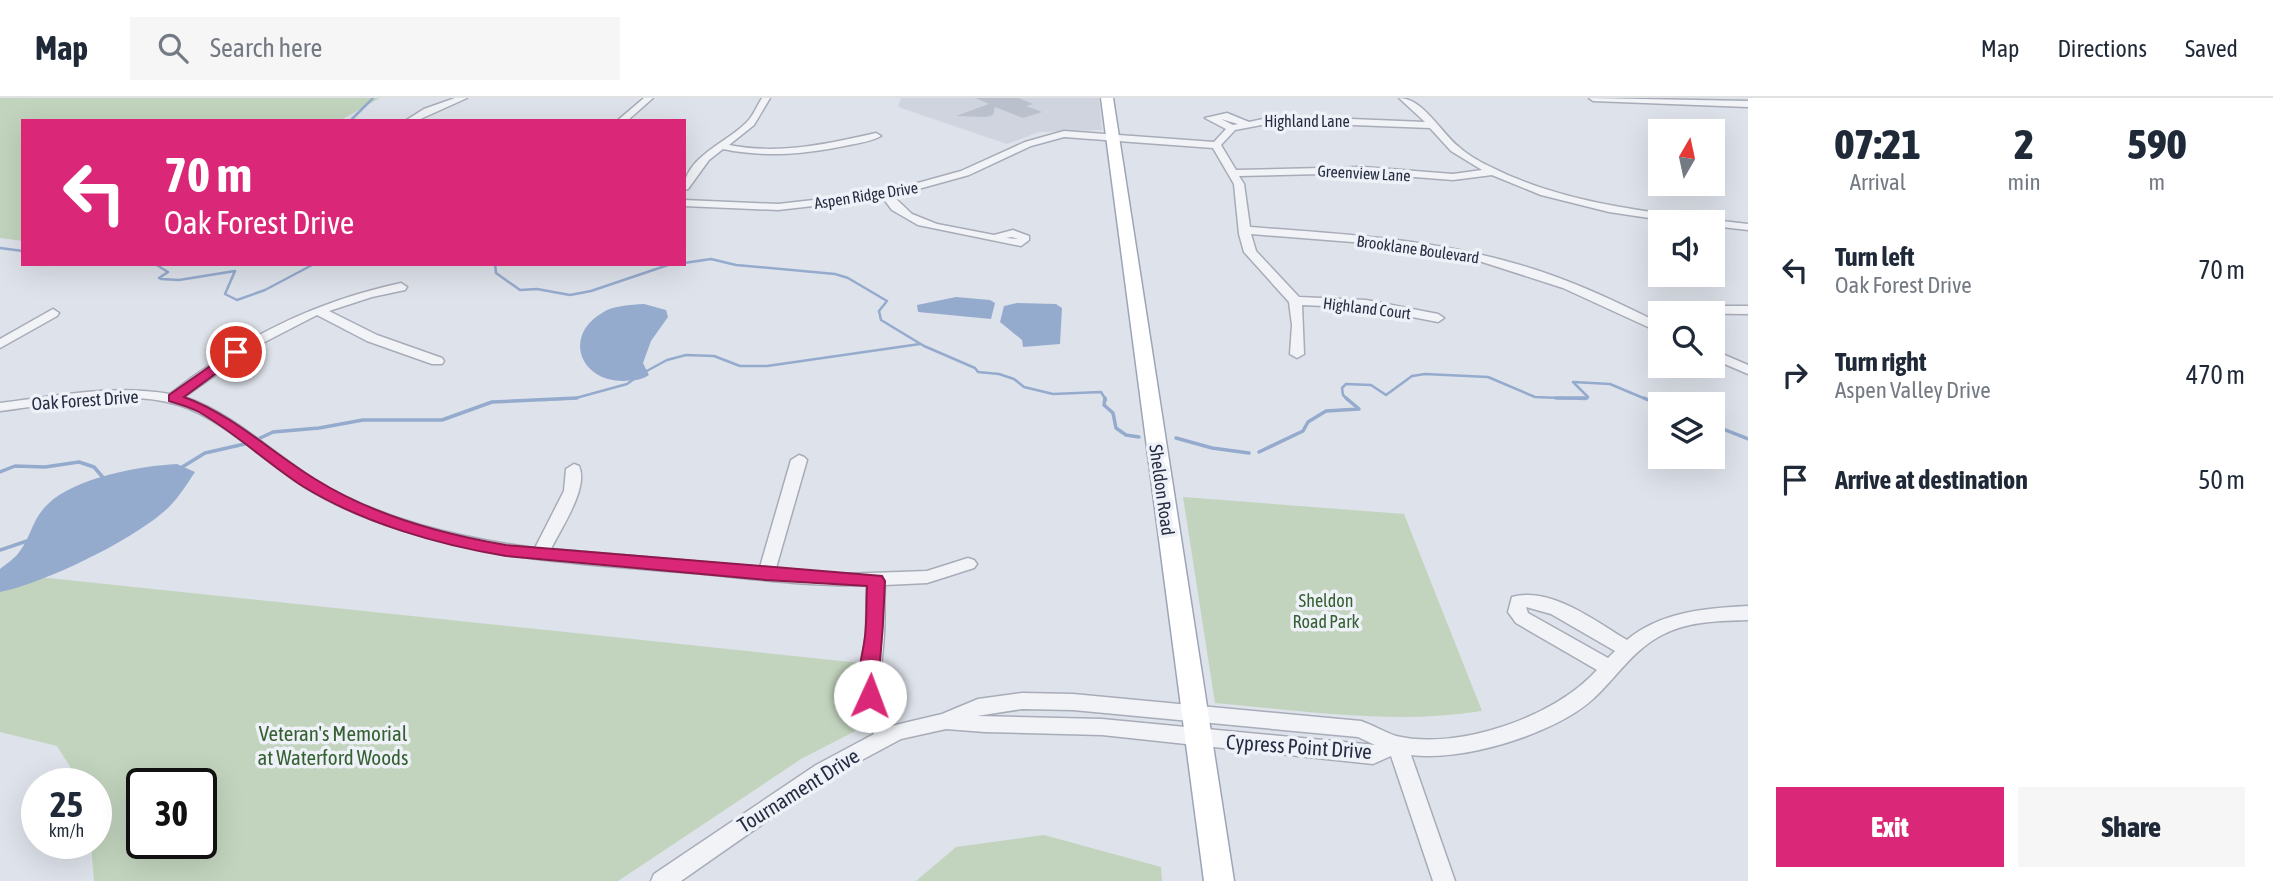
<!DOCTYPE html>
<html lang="en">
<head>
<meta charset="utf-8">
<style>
	body { margin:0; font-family:"Asap Condensed",sans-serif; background:#f6f6f7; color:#1f2937; height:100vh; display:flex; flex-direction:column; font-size:26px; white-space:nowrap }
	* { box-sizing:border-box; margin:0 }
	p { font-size:23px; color:#747a83 }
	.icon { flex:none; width:38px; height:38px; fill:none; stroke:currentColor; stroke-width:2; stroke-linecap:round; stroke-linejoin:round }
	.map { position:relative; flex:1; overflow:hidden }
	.details { display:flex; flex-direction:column; background:#fff; width:525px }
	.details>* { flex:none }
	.banner { position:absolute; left:21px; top:21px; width:665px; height:147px; border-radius:0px; box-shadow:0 7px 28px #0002; background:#db2777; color:#fff; overflow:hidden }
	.needle { width:46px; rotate:9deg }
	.fabs { position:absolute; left:1648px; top:21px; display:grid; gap:14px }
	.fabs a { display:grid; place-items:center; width:77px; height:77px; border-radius:0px; background:#fff; box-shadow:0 7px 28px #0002; font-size:35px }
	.speed { position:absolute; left:21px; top:670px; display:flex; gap:14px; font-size:35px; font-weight:700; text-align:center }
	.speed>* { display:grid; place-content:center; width:91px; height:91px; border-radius:50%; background:#fff; box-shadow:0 7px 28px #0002; line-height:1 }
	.speed small { font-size:18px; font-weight:400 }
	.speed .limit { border:4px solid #111; border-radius:10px; background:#fff; color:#111 }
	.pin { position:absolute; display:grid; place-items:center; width:60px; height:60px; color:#fff; margin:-30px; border:4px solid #fff; border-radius:50%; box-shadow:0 2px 7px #0007 }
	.me { position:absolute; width:77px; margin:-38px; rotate:2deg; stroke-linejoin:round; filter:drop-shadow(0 0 5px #0008) }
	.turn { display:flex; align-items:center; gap:24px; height:147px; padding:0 28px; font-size:32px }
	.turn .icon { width:91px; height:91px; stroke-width:2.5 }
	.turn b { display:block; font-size:49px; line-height:60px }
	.eta { display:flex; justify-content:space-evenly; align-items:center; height:119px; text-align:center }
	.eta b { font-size:42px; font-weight:800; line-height:49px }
	.cta { display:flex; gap:14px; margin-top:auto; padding:14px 28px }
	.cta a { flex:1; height:80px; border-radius:0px; background:#db2777; color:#fff; font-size:28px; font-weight:800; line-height:80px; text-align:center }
	.cta a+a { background:#f6f6f7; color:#1f2937 }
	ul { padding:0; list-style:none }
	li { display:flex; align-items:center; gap:21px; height:105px; padding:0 28px }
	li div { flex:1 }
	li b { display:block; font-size:26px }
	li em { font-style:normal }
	header { display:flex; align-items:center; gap:42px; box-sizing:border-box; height:98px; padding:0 35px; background:#fff; border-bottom:2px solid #e0e1e3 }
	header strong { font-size:33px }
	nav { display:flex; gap:38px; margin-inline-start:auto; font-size:24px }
	.search { width:490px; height:63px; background:#f6f6f7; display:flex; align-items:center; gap:18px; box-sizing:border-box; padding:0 24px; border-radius:0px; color:#747a83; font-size:26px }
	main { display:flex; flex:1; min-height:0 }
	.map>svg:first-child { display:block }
</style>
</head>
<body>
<header>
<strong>Map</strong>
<div class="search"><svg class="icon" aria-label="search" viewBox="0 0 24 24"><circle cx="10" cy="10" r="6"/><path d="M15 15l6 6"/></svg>Search here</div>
<nav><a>Map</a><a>Directions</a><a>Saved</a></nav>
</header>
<main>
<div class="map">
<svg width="1748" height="783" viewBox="0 0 1748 783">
	<rect width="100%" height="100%" fill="#dee2ea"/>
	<!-- built -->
	<polygon fill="#d0d4df" points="901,0 1099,0 1102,32 1039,34 1007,46 898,9"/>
	<!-- green -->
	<g fill="#c2d4be" fill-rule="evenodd">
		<polygon points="0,0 380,0 339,23 23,23 23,143 0,140"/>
		<path d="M1183,399L1404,416L1482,613C1393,627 1305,613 1215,605Z"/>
		<path d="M0,475L861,565L859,601L867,627L801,661L618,783H94L91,746H96V686H81L57,648L0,634ZM142,686H201V746H142Z"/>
		<polygon points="1044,737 1161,769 1162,783 916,783 956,749"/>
	</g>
	<!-- water -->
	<g fill="#95abce">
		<polygon points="956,199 990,202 995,205 991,221 918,214 917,207"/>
		<polygon points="1017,205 1056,206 1062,210 1060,246 1023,249 1022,242 1000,224 1004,208"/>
		<path d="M644,206L666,212L668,219L651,243L643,265L649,277C640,283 634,282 623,283C580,283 563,238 602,215C614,207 630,207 644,206Z"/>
		<path d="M177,366L195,374C187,386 179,399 169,409C136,441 45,485 0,494V471C5,467 12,462 17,457C31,441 32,420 48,406C76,379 140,368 177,366Z"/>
	</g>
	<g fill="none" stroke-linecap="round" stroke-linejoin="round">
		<!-- stream-far1 -->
		<g stroke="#95abce" stroke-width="2.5">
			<polyline points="350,23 373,0"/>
			<polyline points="0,150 23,153"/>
			<polyline points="684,165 711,161 736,167 835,176 848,180 887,203 879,213 881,222 924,248 975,270 978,274 999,276 1014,281 1024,289 1053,296 1101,294 1106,302"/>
			<polyline points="155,166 168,174 159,180 161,181 179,182 235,173 225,196 237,202 265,192 314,166"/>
			<polyline points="495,166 496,175 520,192 537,191 570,197 591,193 671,166"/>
			<polyline points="643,275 667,262 686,257 714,258 740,268 767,268 920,246"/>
			<polyline points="543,302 576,300 627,286 634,281"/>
			<polyline points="1348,302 1343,297 1342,290 1346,286 1371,287 1386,297 1412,278 1425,276 1488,279 1535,299 1585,301 1588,299 1573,284 1610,286 1648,302"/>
		</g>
		<!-- stream -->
		<g stroke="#95abce" stroke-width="3.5">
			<polyline points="1105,300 1104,307 1113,315 1116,330 1126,337 1139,339"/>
			<polyline points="1556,300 1587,300"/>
			<polyline points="1644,300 1661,307"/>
			<polyline points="1713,327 1748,341"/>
			<polyline points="1176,340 1212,350 1249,355"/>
			<polyline points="256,342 273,334 319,330 363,322 442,322 492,304 577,300"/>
			<polyline points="1259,354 1303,333 1308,324 1326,313 1359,311 1346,300"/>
			<polyline points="179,371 205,355 249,345"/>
			<polyline points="0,374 15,368 45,369 79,364 94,369 106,383"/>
			<polyline points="0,452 27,443"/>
		</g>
	</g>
	<!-- building -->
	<polygon fill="#bbc0cd" points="975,0 1019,0 1033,6 1026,8 1042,14 1023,20 995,9 993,17 986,19 956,18 989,6"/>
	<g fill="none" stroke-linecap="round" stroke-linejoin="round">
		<defs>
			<g id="minor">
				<polygon points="455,0 467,0 416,23 405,23 424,11"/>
				<polygon points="644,0 653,0 627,23 617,23"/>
				<path d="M762,0H770L754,27L729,47C778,57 828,46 876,35L881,38C872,43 860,45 849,47C807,56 766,60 723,51L709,62L688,91L684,92C684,59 727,45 747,24C753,18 757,8 762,0Z"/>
				<path d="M1399,0C1423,0 1441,35 1459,49C1468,57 1480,64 1491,69C1556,102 1631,112 1703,121L1708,124L1713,122L1748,126V132L1713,128V124H1676L1609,114L1541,97L1492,77L1453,82L1363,75L1239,78L1244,86L1250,129C1338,136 1427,140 1513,165C1565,179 1613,202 1661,226V235L1563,190L1476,162L1378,146L1251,136L1256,153L1299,199L1366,202L1438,216L1444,220L1438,224L1366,210L1302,207L1304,256L1297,260L1290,256L1292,227L1289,204L1244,154L1239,136L1234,86L1213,50L1064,39L1031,48L969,77L893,98L912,116L937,126L994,137L1013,132L1029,138V142L1021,148L918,127L892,112L883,100L778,112L684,108V102L778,106L885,94L961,73L1025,44L1064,33L1214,44L1226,31L1205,20L1227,15L1249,24L1277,18L1425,24ZM1221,21L1238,26L1233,27ZM1277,24L1430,30L1451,53L1482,72L1453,76L1363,69L1236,72L1221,47L1235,32ZM1012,139L1018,141L1006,140Z"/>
				<polygon points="1589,0 1748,3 1748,9 1593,3"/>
				<path d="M401,185L407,189L405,192L372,199L329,213L377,237L442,260L444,263L442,266H432L367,243L317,217L257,248L184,299C233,315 272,355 315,382C381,422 459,440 535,450L564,393L566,371L574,366L579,368C589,390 561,430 551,451L760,469L791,362L799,357L804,359L807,362L776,470L843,476L927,473L968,460L974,462L977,466L974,470L927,485L885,487C884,503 885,520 884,536C882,572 874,593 891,628L942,616L978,601L1022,595L1073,596L1361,623C1373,627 1384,634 1396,638C1458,653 1555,619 1597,572L1516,525L1508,514L1512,499C1551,488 1595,523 1627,542C1660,514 1706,510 1748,508V522C1720,523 1689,523 1664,536C1633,551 1617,579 1593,601C1555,636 1462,664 1411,657L1455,783H1433L1391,658L1373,666L1102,637L985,634L946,631L901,641L830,679L681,783H651L654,776L816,667L874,636L863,611L859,581L866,537L867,487C809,489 750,480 693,475C596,467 498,463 405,433C369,422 335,408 303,388C264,363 223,321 179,307C123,290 57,306 0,313V305C56,298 113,286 170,296C240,241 313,204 401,185ZM1526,509L1551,516L1615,553L1608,560L1528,515ZM1022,611L1073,612L1358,639L1375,647L1102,621L977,618Z"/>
				<polygon points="1690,208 1748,208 1748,216 1663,215 1669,211"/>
				<polygon points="53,211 59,215 57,218 0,250 0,241"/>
				<polygon points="1713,252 1748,267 1748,276 1713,261"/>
			</g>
			<polygon id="major" points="1101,0 1113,0 1234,783 1204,783"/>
		</defs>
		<!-- minor casing -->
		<use href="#minor" stroke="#a7acb8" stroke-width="3"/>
		<!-- major casing -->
		<use href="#major" stroke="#9ca4b7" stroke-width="3"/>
		<!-- minor -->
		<use href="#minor" fill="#f2f3f7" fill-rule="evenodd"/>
		<!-- major -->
		<use href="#major" fill="#fff" fill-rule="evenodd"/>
	</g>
	<!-- route -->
	<path fill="#db2777" stroke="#8e194d" stroke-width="2" d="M236,250L243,254L241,257L184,299C233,317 271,354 315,381C372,417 441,436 506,447L882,478L885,483C884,514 882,545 879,576C878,586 882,595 877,603L870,606L863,603C853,584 863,558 865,538C867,522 866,505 867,488L766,482L506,458C439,447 363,425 304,389C268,366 236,335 199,314C190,309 179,306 169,303V297Z"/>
	<g text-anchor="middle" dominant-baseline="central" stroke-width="7" stroke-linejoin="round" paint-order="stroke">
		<!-- far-street labels -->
		<g font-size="16" fill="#262d42" stroke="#eef1f7">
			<text x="1307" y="23">Highland Lane</text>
			<text transform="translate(1364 75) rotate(3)">Greenview Lane</text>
			<text transform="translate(866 97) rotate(-9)">Aspen Ridge Drive</text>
			<text transform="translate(1418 151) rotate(8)">Brooklane Boulevard</text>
			<text transform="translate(1367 210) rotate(7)">Highland Court</text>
		</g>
		<!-- street labels -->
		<g font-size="18" fill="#262d42" stroke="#eef1f7">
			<text transform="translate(85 302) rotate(-4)">Oak Forest Drive</text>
			<text transform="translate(1162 392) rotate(82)">Sheldon Road</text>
		</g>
		<!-- park labels -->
		<g font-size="18" fill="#356031" stroke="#eef1f7">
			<text x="1326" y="502">Sheldon<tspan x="1326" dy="21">Road Park</tspan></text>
		</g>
		<!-- near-park labels -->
		<g font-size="21" fill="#356031" stroke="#eef1f7">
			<text x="333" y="635">Veteran's Memorial<tspan x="333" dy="24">at Waterford Woods</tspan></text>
		</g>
		<!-- near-street labels -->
		<g font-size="21" fill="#262d42" stroke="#eef1f7">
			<text transform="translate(1299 648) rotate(4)">Cypress Point Drive</text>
			<text transform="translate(798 692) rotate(-32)">Tournament Drive</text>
		</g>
	</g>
</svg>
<div class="fabs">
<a><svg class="needle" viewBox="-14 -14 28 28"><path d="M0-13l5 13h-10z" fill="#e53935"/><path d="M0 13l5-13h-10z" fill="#747a83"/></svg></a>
<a><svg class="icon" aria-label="sound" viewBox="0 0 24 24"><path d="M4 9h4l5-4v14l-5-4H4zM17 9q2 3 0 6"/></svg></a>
<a><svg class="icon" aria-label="search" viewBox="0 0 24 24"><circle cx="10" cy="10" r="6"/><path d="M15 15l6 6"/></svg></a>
<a><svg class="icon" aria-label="layers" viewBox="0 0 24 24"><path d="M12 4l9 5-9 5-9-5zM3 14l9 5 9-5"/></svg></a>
</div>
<div class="speed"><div>25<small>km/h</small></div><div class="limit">30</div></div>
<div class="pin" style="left:236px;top:254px;background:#d93025"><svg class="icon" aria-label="arrive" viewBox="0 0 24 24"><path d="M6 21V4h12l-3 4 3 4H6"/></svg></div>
<svg class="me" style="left:870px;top:598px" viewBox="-20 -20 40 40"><circle r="19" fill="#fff"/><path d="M0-13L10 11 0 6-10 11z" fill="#db2777"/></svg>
<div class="banner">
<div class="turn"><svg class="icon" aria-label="left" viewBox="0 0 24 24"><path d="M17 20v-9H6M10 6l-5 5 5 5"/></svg><div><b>70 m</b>Oak Forest Drive</div></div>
</div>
</div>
<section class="details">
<div class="eta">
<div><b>07:21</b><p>Arrival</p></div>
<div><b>2</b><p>min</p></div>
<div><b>590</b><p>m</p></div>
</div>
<ul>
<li><svg class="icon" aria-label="left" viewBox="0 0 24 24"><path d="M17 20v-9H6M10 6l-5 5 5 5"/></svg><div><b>Turn left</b><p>Oak Forest Drive</p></div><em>70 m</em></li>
<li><svg class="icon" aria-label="right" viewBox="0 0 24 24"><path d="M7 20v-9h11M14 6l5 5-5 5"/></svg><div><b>Turn right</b><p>Aspen Valley Drive</p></div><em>470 m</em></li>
<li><svg class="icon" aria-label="arrive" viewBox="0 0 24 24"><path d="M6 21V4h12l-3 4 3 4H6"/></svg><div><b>Arrive at destination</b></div><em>50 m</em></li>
</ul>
<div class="cta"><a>Exit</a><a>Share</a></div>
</section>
</main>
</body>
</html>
